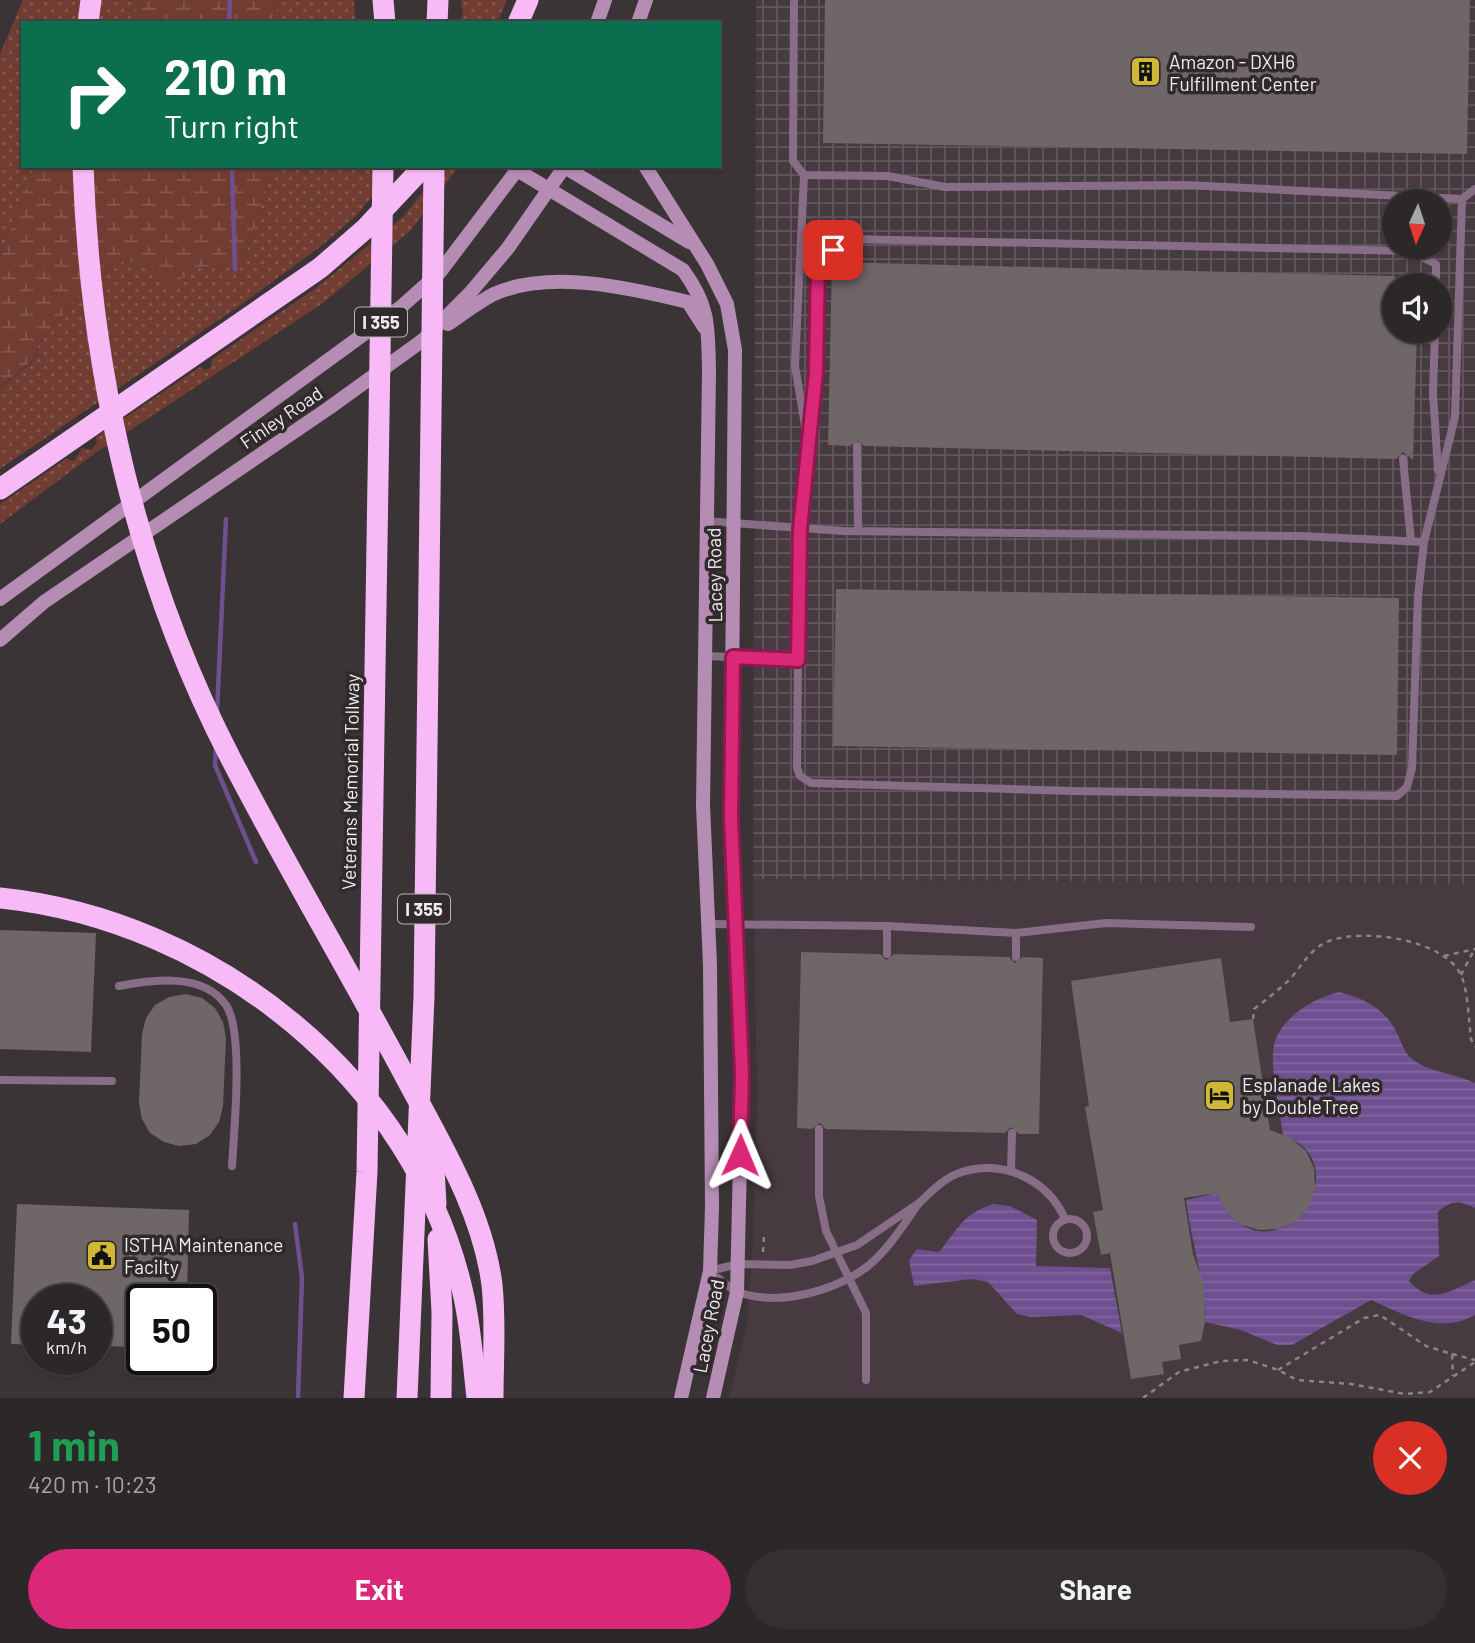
<!DOCTYPE html>
<html lang="en">
<head>
<meta charset="utf-8">
<style>
	body { margin:0; font-family:Barlow,sans-serif; background:#342f30; color:#f1f3f6; height:100vh; display:flex; flex-direction:column; font-size:26px; white-space:nowrap }
	* { box-sizing:border-box; margin:0 }
	p { font-size:23px; color:#a6a5a8 }
	.icon { flex:none; width:38px; height:38px; fill:none; stroke:currentColor; stroke-width:2; stroke-linecap:round; stroke-linejoin:round }
	.map { position:relative; height:1398px; overflow:hidden }
	.side { display:flex; flex-direction:column; background:#2c2728; flex:1 }
	.side>* { flex:none }
	.banner { position:absolute; left:21px; top:21px; width:700px; height:147px; border-radius:0px; box-shadow:0 2px 5px #0004,0 0 0 2px #484445; background:#0b6e4f; color:#fff; overflow:hidden }
	.needle { width:46px; rotate:183deg }
	.tools { position:absolute; left:1382px; top:189px; display:grid; gap:14px }
	.tools a { display:grid; place-items:center; width:70px; height:70px; border-radius:50%; background:#2c2728; box-shadow:0 2px 5px #0004,0 0 0 2px #484445; font-size:35px }
	.speed { position:absolute; left:21px; top:1284px; display:flex; gap:14px; font-size:35px; font-weight:700; text-align:center }
	.speed>* { display:grid; place-content:center; width:91px; height:91px; border-radius:50%; background:#2c2728; box-shadow:0 2px 5px #0004,0 0 0 2px #484445; line-height:1 }
	.speed small { font-size:18px; font-weight:400 }
	.speed .limit { border:4px solid #111; border-radius:10px; background:#fff; color:#111 }
	.pin { position:absolute; display:grid; place-items:center; width:60px; height:60px; color:#fff; margin:-30px; border-radius:14px; box-shadow:0 4px 10px #0006 }
	.me { position:absolute; width:77px; margin:-38px; rotate:1deg; stroke-linejoin:round; filter:drop-shadow(0 0 5px #0008) }
	.turn { display:flex; align-items:center; gap:24px; height:147px; padding:0 28px; font-size:32px }
	.turn .icon { width:91px; height:91px; stroke-width:2.5 }
	.turn b { display:block; font-size:49px; line-height:60px }
	.round { display:grid; place-items:center; flex:none; width:74px; height:74px; border-radius:37px; background:#342f30 }
	.overview { display:flex; align-items:center; justify-content:space-between; height:119px; padding:0 28px }
	h1 { font-size:42px; font-weight:700; line-height:52px; color:#1e9e55 }
	.button { display:flex; gap:14px; margin-top:auto; padding:14px 28px }
	.button a { flex:1; height:80px; border-radius:42px; background:#db2777; color:#fff; font-size:28px; font-weight:700; line-height:80px; text-align:center }
	.button a+a { background:#342f30; color:#f1f3f6 }
	.map>svg:first-child { display:block }
</style>
</head>
<body>
<div class="map">
<svg width="1475" height="1398" viewBox="0 0 1475 1398">
	<defs>
		<pattern id="industrial-grid" width="8" height="8" patternUnits="userSpaceOnUse" patternTransform="scale(1.75)"><rect width="8" height="8" fill="#473a40"/><path d="M0 4h8M4 0v8" fill="none" stroke="#62575c"/></pattern>
		<pattern id="grass-dots" width="8" height="8" patternUnits="userSpaceOnUse" patternTransform="scale(1.75)"><rect width="8" height="8" fill="#713d32"/><path d="M2 2h.1M6 6h.1" fill="none" stroke="#865950" stroke-width="1.8" stroke-linecap="round"/></pattern>
		<pattern id="wetland-marsh" width="20" height="14" patternUnits="userSpaceOnUse" patternTransform="scale(1.75)"><rect width="20" height="14" fill="#713d32"/><path d="M1 5h8M5 5V1M11 12h8M15 12V8" fill="none" stroke="#865950"/></pattern>
		<pattern id="water-rules" width="6" height="5" patternUnits="userSpaceOnUse" patternTransform="scale(1.75)"><rect width="6" height="5" fill="#6e4f8f"/><path d="M0 2.5h6" fill="none" stroke="#83699f"/></pattern>
	</defs>
	<rect width="100%" height="100%" fill="#3a3436"/>
	<!-- built -->
	<polygon fill="#473a40" points="753,879 1475,884 1475,1398 729,1398 747,1324 753,1239 757,1096"/>
	<!-- industrial -->
	<path fill="url(#industrial-grid)" fill-rule="evenodd" d="M756,0H1475V884L753,879ZM1395,201H1440V247H1395ZM1395,285H1440V331H1395Z"/>
	<!-- grass -->
	<g fill="url(#grass-dots)">
		<polygon points="23,0 139,0 133,23 23,23 23,166 35,166 0,254 0,54"/>
		<polygon points="276,0 354,0 355,23 277,23"/>
		<polygon points="461,0 507,0 497,23 456,23 463,16"/>
		<path d="M274,166H397L356,216L320,247L242,304L0,469V388L33,361L40,342L73,303L115,262C139,262 156,264 169,286L198,268L243,264Z"/>
		<polygon points="443,166 459,166 410,231 323,303 94,454 0,524 0,504 66,459 74,461 82,448 91,450 97,444 96,437 200,367 205,370 211,367 212,359 316,288 403,217"/>
	</g>
	<!-- wetland -->
	<g fill="url(#wetland-marsh)">
		<polygon points="139,0 276,0 277,23 133,23"/>
		<path d="M35,166H274L243,264L198,268L169,287C156,264 139,262 115,262L73,303L40,342L33,360L0,387V254Z"/>
	</g>
	<!-- water -->
	<g fill="url(#water-rules)">
		<path d="M1339,992C1363,998 1384,1008 1396,1031C1400,1038 1403,1050 1409,1056C1424,1072 1455,1073 1475,1083V1208C1459,1200 1451,1200 1438,1212L1439,1256L1413,1274L1409,1281C1431,1306 1450,1291 1475,1280V1315C1441,1335 1404,1315 1371,1300L1292,1345H1277L1241,1330L1205,1322C1205,1281 1191,1241 1186,1200L1217,1193C1266,1295 1369,1166 1283,1135C1280,1112 1268,1061 1275,1041C1284,1015 1315,998 1339,992Z"/>
		<path d="M993,1204L1010,1206L1037,1220L1036,1266L1110,1268L1122,1333L1081,1315L1031,1317L1017,1314L988,1282L972,1279L914,1286L909,1260L917,1249L939,1252C959,1228 961,1215 993,1204Z"/>
	</g>
	<g fill="none" stroke-linecap="round" stroke-linejoin="round">
		<!-- stream -->
		<g stroke="#6e4f8f" stroke-width="4.5">
			<polyline points="229,23 230,0"/>
			<polyline points="232,166 235,269"/>
			<polyline points="217,712 226,519"/>
			<polyline points="216,745 215,765 256,862"/>
			<polyline points="295,1224 302,1278 298,1398"/>
		</g>
	</g>
	<!-- building -->
	<g fill="#6e6667">
		<polygon points="825,0 1470,0 1467,154 823,143"/>
		<polygon points="832,262 1395,276 1395,331 1417,331 1413,460 1403,452 1396,459 864,446 858,440 850,446 828,445"/>
		<polygon points="836,589 1399,598 1397,755 833,746"/>
		<polygon points="0,930 96,933 91,1052 0,1049"/>
		<polygon points="801,952 880,954 886,960 894,954 1009,957 1015,963 1023,957 1043,958 1039,1134 1019,1134 1011,1127 1005,1133 826,1129 820,1123 812,1129 797,1128"/>
		<polygon points="1221,958 1230,1022 1253,1019 1270,1130 1291,1138 1306,1151 1314,1168 1315,1188 1309,1206 1296,1221 1278,1229 1259,1230 1240,1224 1226,1211 1217,1193 1184,1198 1193,1254 1203,1282 1205,1322 1201,1341 1179,1345 1181,1359 1162,1362 1164,1374 1131,1379 1110,1253 1101,1255 1093,1212 1103,1210 1085,1107 1089,1106 1071,981"/>
		<polygon points="186,994 202,998 215,1008 223,1022 226,1038 223,1106 219,1122 210,1135 196,1144 179,1146 164,1142 150,1133 142,1119 139,1103 142,1034 146,1018 155,1005 169,997"/>
		<polygon points="17,1204 189,1210 187,1300 142,1300 142,1347 96,1346 96,1300 37,1300 37,1345 11,1344"/>
	</g>
	<g fill="none" stroke-linecap="round" stroke-linejoin="round">
		<!-- path -->
		<g stroke="#898486" stroke-width="2.5" stroke-dasharray="5 5" stroke-linecap="butt">
			<polyline points="1444,956 1475,949"/>
			<polyline points="1461,975 1474,950"/>
			<path d="M1253,1019L1254,1009C1267,999 1280,989 1291,978C1303,964 1311,948 1329,941C1363,928 1444,939 1461,975C1468,990 1469,1023 1471,1039L1475,1047"/>
			<polyline points="763,1252 764,1236"/>
			<polyline points="1452,1354 1475,1360"/>
			<polyline points="1278,1370 1364,1318 1380,1315 1426,1346 1452,1354 1453,1376"/>
			<polyline points="1143,1398 1179,1372 1221,1361 1248,1360 1278,1370 1297,1380 1351,1384 1405,1394 1430,1392 1475,1362"/>
		</g>
		<!-- lane -->
		<g stroke="#876e86" stroke-width="8">
			<polyline points="794,0 793,161 804,175 888,176 945,187 1186,185 1462,199 1475,189"/>
			<polyline points="804,175 795,366 807,437"/>
			<polyline points="1435,331 1433,393 1438,470"/>
			<polyline points="857,446 858,531"/>
			<polyline points="1403,459 1411,541"/>
			<polyline points="1424,542 1455,417 1462,199"/>
			<polyline points="705,656 798,660 797,768 800,776 811,783 1074,791 1397,796 1407,787 1412,768 1418,596 1424,542 1301,536 843,531 705,521"/>
			<polyline points="798,660 800,529 816,372 818,261 848,239 1409,251 1436,264 1436,285"/>
			<polyline points="707,924 887,926 1016,933 1106,923 1251,927"/>
			<polyline points="887,954 887,926"/>
			<polyline points="1016,957 1016,933"/>
			<path d="M119,986C152,980 203,972 226,1005C244,1032 234,1131 232,1166"/>
			<polyline points="0,1080 112,1081"/>
			<polyline points="819,1129 819,1196 826,1231 866,1313 866,1380"/>
			<polyline points="1011,1171 1012,1133"/>
			<path d="M919,1203C904,1224 889,1249 868,1266C835,1291 781,1306 740,1293C729,1289 719,1278 710,1271L738,1264L790,1265L812,1261L857,1245Z"/>
			<path d="M919,1203C932,1191 945,1177 962,1172C1004,1159 1048,1180 1065,1219"/>
			<circle cx="1070" cy="1236" r="17"/>
		</g>
		<!-- secondary -->
		<g stroke="#b58db4" stroke-width="14">
			<polyline points="597,23 605,0"/>
			<polyline points="638,23 646,0"/>
			<polyline points="563,166 689,242"/>
			<polyline points="645,166 707,264 727,304 735,350 731,817 742,1073 737,1292 713,1398"/>
			<path d="M517,170L683,270C710,307 708,327 709,372L703,805L710,965L712,1207L710,1271L681,1398"/>
			<path d="M448,324C463,314 478,302 494,294C551,269 630,288 688,302L704,327"/>
			<polyline points="0,599 401,307 440,272 520,166"/>
			<polyline points="0,640 44,602 329,408 423,340 470,293 508,248 565,166"/>
		</g>
		<!-- highway -->
		<g stroke="#f8baf7" stroke-width="21">
			<polyline points="383,0 385,23"/>
			<polyline points="88,23 91,0"/>
			<polyline points="437,23 438,0"/>
			<polyline points="518,23 528,0"/>
			<path d="M83,166C90,371 136,576 231,759C287,867 349,971 406,1078C440,1142 483,1212 492,1285C496,1322 493,1361 493,1398"/>
			<polyline points="0,489 320,268 365,229 424,166"/>
			<path d="M0,898C213,920 415,1079 463,1293C471,1327 473,1363 477,1398"/>
			<polyline points="432,1131 436,1204"/>
			<polyline points="438,1239 442,1312 441,1398"/>
			<polyline points="354,1398 367,1172 383,166"/>
			<polyline points="407,1398 424,997 434,166"/>
		</g>
	</g>
	<g fill="none" stroke-linecap="round" stroke-linejoin="round">
		<defs>
			<polyline id="route" points="740,1155 742,1073 731,817 733,657 798,660 800,529 816,372 818,261 833,250"/>
		</defs>
		<!-- route casing -->
		<use href="#route" stroke="#8e194d" stroke-width="18"/>
		<!-- route -->
		<use href="#route" stroke="#db2777" stroke-width="12"/>
	</g>
	<!-- icons -->
	<defs>
		<symbol id="building-square" viewBox="-11 -11 22 22"><rect x="-9" y="-9" width="18" height="18" rx="4" fill="#d0b736" stroke="#302a2c"/><path d="M-4-6H4V6H1V3H-1V6H-4ZM-2.5-4.3h1.7v1.8h-1.7ZM.8-4.3h1.7v1.8H.8ZM-2.5-1h1.7V.8h-1.7ZM.8-1h1.7V.8H.8Z" fill="#111"/></symbol>
		<symbol id="hotel-square" viewBox="-11 -11 22 22"><rect x="-9" y="-9" width="18" height="18" rx="4" fill="#d0b736" stroke="#302a2c"/><path d="M-6-4.5h1.5V1H6V5H4.5V3h-9V5H-6ZM-4 0a1.8 1.8 0 1 1 3.6 0ZM.5 0V-2.5h3Q6-2.5 6 0Z" fill="#111"/></symbol>
		<symbol id="civic-square" viewBox="-11 -11 22 22"><rect x="-9" y="-9" width="18" height="18" rx="4" fill="#d0b736" stroke="#302a2c"/><path d="M-.6-6.5H3V-4.5H.6V-3L4-1V1h2V6H-6V1h2V-1L-.6-3ZM-1.2 2.5V6h2.4V2.5Z" fill="#111"/></symbol>
	</defs>
	<g fill-rule="evenodd">
		<use href="#building-square" x="1128" y="54" width="35" height="35"/>
		<use href="#hotel-square" x="1202" y="1078" width="35" height="35"/>
		<use href="#civic-square" x="84" y="1238" width="35" height="35"/>
	</g>
	<g text-anchor="middle" dominant-baseline="central" stroke-width="7" stroke-linejoin="round" paint-order="stroke">
		<!-- shield labels -->
		<g fill="#302a2c" stroke="#b7b2b4" stroke-width="2">
			<rect x="355" y="307.5" width="52" height="29" rx="5"/>
			<rect x="398" y="894.5" width="52" height="29" rx="5"/>
		</g>
		<g font-size="18" font-weight="bold" fill="#f1edee">
			<text x="381" y="322">I 355</text>
			<text x="424" y="909">I 355</text>
		</g>
		<!-- poi labels -->
		<g font-size="19" fill="#f1edee" stroke="#302a2c" text-anchor="start">
			<text x="1169" y="61">Amazon - DXH6<tspan x="1169" dy="22">Fulfillment Center</tspan></text>
			<text x="1242" y="1084">Esplanade Lakes<tspan x="1242" dy="22">by DoubleTree</tspan></text>
			<text x="124" y="1244">ISTHA Maintenance<tspan x="124" dy="22">Facilty</tspan></text>
		</g>
		<!-- street labels -->
		<g font-size="19" fill="#f1edee" stroke="#302a2c">
			<text transform="translate(281 417) rotate(-34)">Finley Road</text>
			<text transform="translate(714 575) rotate(-91)">Lacey Road</text>
			<text transform="translate(350 782) rotate(-89)">Veterans Memorial Tollway</text>
			<text transform="translate(708 1326) rotate(-79)">Lacey Road</text>
		</g>
	</g>
</svg>
<div class="tools">
<a><svg class="needle" viewBox="-14 -14 28 28"><path d="M0-13l5 13h-10z" fill="#e53935"/><path d="M0 13l5-13h-10z" fill="#a6a5a8"/></svg></a>
<a><svg class="icon" aria-label="sound" viewBox="0 0 24 24"><path d="M4 9h4l5-4v14l-5-4H4zM17 9q2 3 0 6"/></svg></a>
</div>
<div class="speed"><div>43<small>km/h</small></div><div class="limit">50</div></div>
<div class="pin" style="left:833px;top:250px;background:#d93025"><svg class="icon" aria-label="arrive" viewBox="0 0 24 24"><path d="M6 21V4h12l-3 4 3 4H6"/></svg></div>
<svg class="me" style="left:740px;top:1155px" viewBox="-20 -20 40 40"><path d="M0-17L14 15 0 8-14 15z" fill="#db2777" stroke="#fff" stroke-width="4"/></svg>
<div class="banner">
<div class="turn"><svg class="icon" aria-label="right" viewBox="0 0 24 24"><path d="M7 20v-9h11M14 6l5 5-5 5"/></svg><div><b>210 m</b>Turn right</div></div>
</div>
</div>
<section class="side">
<div class="overview"><div><h1>1 min</h1><p>420 m · 10:23</p></div><a class="round" style="background:#d93025;color:#fff"><svg class="icon" aria-label="close" viewBox="0 0 24 24"><path d="M6 6l12 12M18 6L6 18"/></svg></a></div>
<div class="button"><a>Exit</a><a>Share</a></div>
</section>
</body>
</html>
